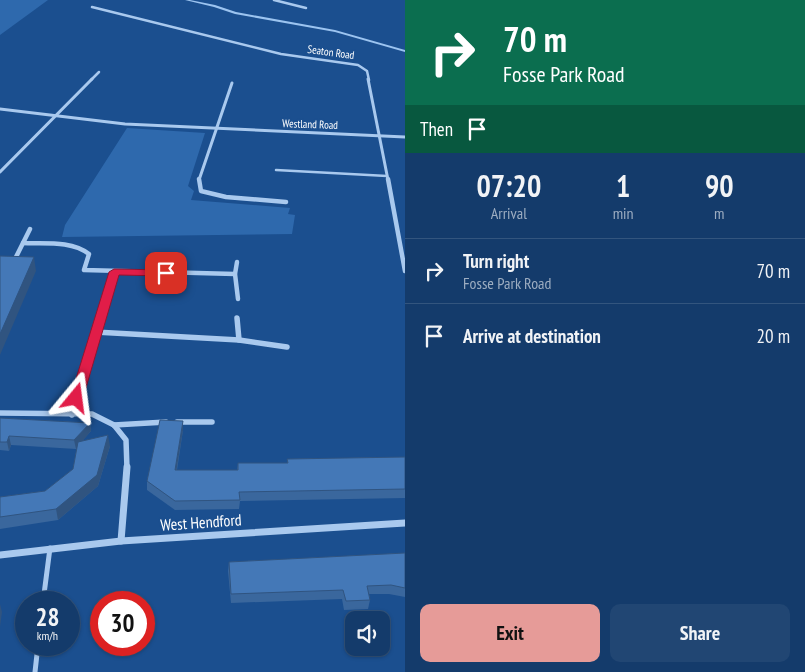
<!DOCTYPE html>
<html lang="en">
<head>
<meta charset="utf-8">
<style>
	body { margin:0; font-family:"PT Sans Narrow",sans-serif; background:#214673; color:#f1f3f6; height:100vh; display:flex; flex-direction:column; font-size:19px; white-space:nowrap }
	* { box-sizing:border-box; margin:0 }
	p { font-size:16px; color:#9dadc1 }
	.icon { flex:none; width:28px; height:28px; fill:none; stroke:currentColor; stroke-width:2; stroke-linecap:round; stroke-linejoin:round }
	.map { position:relative; flex:1; overflow:hidden }
	.side { display:flex; flex-direction:column; background:#143b6b; width:400px }
	.side>* { flex:none }
	.hud { background:#0b6e4f; color:#fff; overflow:hidden }
	.tools { position:absolute; left:345px; top:611px; display:grid; gap:10px }
	.tools a { display:grid; place-items:center; width:45px; height:45px; border-radius:10px; background:#143b6b; box-shadow:0 1px 4px #0004,0 0 0 1px #33557e; font-size:25px }
	.speed { position:absolute; left:15px; top:591px; display:flex; gap:10px; font-size:25px; font-weight:700; text-align:center }
	.speed>* { display:grid; place-content:center; width:65px; height:65px; border-radius:50%; background:#143b6b; box-shadow:0 1px 4px #0004,0 0 0 1px #33557e; line-height:1 }
	.speed small { font-size:12px; font-weight:400 }
	.speed .limit { border:8px solid #d22; background:#fff; color:#111 }
	.pin { position:absolute; display:grid; place-items:center; width:42px; height:42px; color:#fff; margin:-21px; border-radius:10px; box-shadow:0 2px 8px #0006 }
	.me { position:absolute; width:55px; margin:-28px; rotate:16deg; stroke-linejoin:round; filter:drop-shadow(0 0 4px #0008) }
	.turn { display:flex; align-items:center; gap:18px; height:105px; padding:0 15px; font-size:22px }
	.turn .icon { width:65px; height:65px; stroke-width:2.5 }
	.turn b { display:block; font-size:35px; line-height:42px }
	.then { display:flex; align-items:center; height:48px; padding:0 15px; background:#0003; gap:10px; font-size:19px }
	.eta { display:flex; justify-content:space-evenly; align-items:center; height:85px; text-align:center }
	.eta b { font-size:30px; font-weight:800; line-height:35px }
	.action { display:flex; gap:10px; margin-top:auto; padding:10px 15px }
	.action a { flex:1; height:58px; border-radius:10px; background:#e69b98; color:#111; font-size:20px; font-weight:800; line-height:58px; text-align:center }
	.action a+a { background:#214673; color:#f1f3f6 }
	ul { padding:0; list-style:none }
	li { display:flex; align-items:center; gap:15px; height:65px; padding:0 15px; border-top:1px solid #33557e }
	li div { flex:1 }
	li b { display:block; font-size:19px }
	li em { font-style:normal }
	main { display:flex; flex:1; min-height:0 }
	.map>svg:first-child { display:block }
</style>
</head>
<body>
<main>
<div class="map">
<svg width="405" height="672" viewBox="0 0 405 672">
	<rect width="100%" height="100%" fill="#1b4f8f"/>
	<!-- green -->
	<g fill="#2e69ad">
		<polygon points="0,0 48,0 0,35"/>
		<polygon points="127,128 205,133 188,186 194,191 191,200 290,208 288,214 295,215 292,234 62,237 65,225"/>
	</g>
	<g fill="none" stroke-linecap="round" stroke-linejoin="round">
		<!-- stream -->
		<polygon fill="#9cc4f0" fill-rule="evenodd" points="185,0 190,0 215,5 236,12 335,30 405,50 405,52 335,32 235,14 214,7"/>
		<!-- lane-far1 -->
		<polyline stroke="#a9c9ee" stroke-width="2.5" points="276,170 387,176"/>
		<!-- lane -->
		<g stroke="#a9c9ee" stroke-width="5">
			<polyline points="43,602 50,548"/>
			<polyline points="35,672 38,645"/>
		</g>
		<!-- street-far4 -->
		<g stroke="#a9c9ee" stroke-width="2.5">
			<polyline points="274,0 306,8"/>
			<polyline points="92,7 281,54 358,65 367,71 369,80"/>
			<polyline points="91,80 99,72"/>
		</g>
		<!-- street-far3 -->
		<g stroke="#a9c9ee" stroke-width="3">
			<polyline points="368,79 388,180"/>
			<polyline points="0,109 125,124 405,137"/>
			<polyline points="0,172 92,79"/>
			<polyline points="199,180 232,83"/>
		</g>
		<!-- street-far2 -->
		<g stroke="#a9c9ee" stroke-width="4.5">
			<polyline points="199,179 201,191 226,197 286,202"/>
			<polyline points="388,179 405,271"/>
			<path d="M23,243C44,244 71,240 89,254L84,270L235,274"/>
			<polyline points="16,257 30,229"/>
			<polyline points="237,262 235,274 238,299"/>
			<polyline points="103,307 114,272"/>
		</g>
		<!-- street-far1 -->
		<g stroke="#a9c9ee" stroke-width="5.5">
			<polyline points="237,318 239,340"/>
			<polyline points="95,332 239,340 287,347"/>
			<polyline points="0,413 92,414 114,425 126,440 127,469"/>
			<polyline points="72,415 103,306"/>
			<polyline points="177,422 212,422"/>
			<polyline points="114,425 166,422"/>
		</g>
		<!-- street -->
		<g stroke="#a9c9ee" stroke-width="7">
			<polyline points="121,541 127,467"/>
			<polyline points="0,555 121,541 405,523"/>
		</g>
	</g>
	<!-- wall -->
	<g fill="#3a679d">
		<polygon points="0,418 90,423 91,431 82,441 110,446 98,486 58,520 0,529 0,497 45,491 73,469 77,447 76,449 11,445 9,451 0,450"/>
		<polygon points="183,430 177,470 237,470 238,463 287,463 287,459 405,457 405,498 240,501 239,509 175,510 147,490 147,481"/>
		<polygon points="405,553 405,597 389,594 369,594 370,600 368,609 344,610 342,599 231,603 228,571 229,562"/>
	</g>
	<!-- shaded-wall -->
	<g fill="#305480">
		<polygon points="34,257 36,271 0,355 0,334"/>
		<polygon points="183,421 183,430 175,479 175,470"/>
		<polygon points="90,423 91,431 76,449 74,440"/>
		<polygon points="108,435 110,446 98,486 58,520 56,509"/>
		<polygon points="9,436 11,445 9,451 7,442"/>
		<polygon points="0,604 2,612 0,627"/>
	</g>
	<!-- building -->
	<g fill="#4478b7" stroke="#305480">
		<polygon points="0,256 34,257 0,334"/>
		<polygon points="0,418 90,423 74,440 9,436 7,442 0,442"/>
		<polygon points="160,420 183,421 175,470 238,470 238,463 288,463 287,459 405,457 405,489 239,492 240,500 175,501 147,481"/>
		<polygon points="108,435 97,475 56,509 0,517 0,497 45,491 73,469 78,442"/>
		<polygon points="405,553 405,588 391,585 367,586 370,600 346,601 343,590 231,594 229,562"/>
	</g>
	<!-- route -->
	<polygon fill="#e11d48" stroke="#92132f" points="114,269 166,270 171,273 166,276 119,275 83,398 76,403 72,401 70,398 109,272"/>
	<g text-anchor="middle" dominant-baseline="central" stroke-width="4" stroke-linejoin="round" paint-order="stroke">
		<!-- far-street labels -->
		<g font-size="11" fill="#fff" stroke="#1b4f8f">
			<text transform="translate(331 52) rotate(8)">Seaton Road</text>
			<text transform="translate(310 124) rotate(2)">Westland Road</text>
		</g>
		<!-- near-street labels -->
		<g font-size="16" fill="#fff" stroke="#1b4f8f">
			<text transform="translate(201 522) rotate(-4)">West Hendford</text>
		</g>
	</g>
</svg>
<div class="tools">
<a><svg class="icon" aria-label="sound" viewBox="0 0 24 24"><path d="M4 9h4l5-4v14l-5-4H4zM17 9q2 3 0 6"/></svg></a>
</div>
<div class="speed"><div>28<small>km/h</small></div><div class="limit">30</div></div>
<div class="pin" style="left:166px;top:273px;background:#d93025"><svg class="icon" aria-label="arrive" viewBox="0 0 24 24"><path d="M6 21V4h12l-3 4 3 4H6"/></svg></div>
<svg class="me" style="left:76px;top:398px" viewBox="-20 -20 40 40"><path d="M0-17L14 15 0 8-14 15z" fill="#e11d48" stroke="#fff" stroke-width="4"/></svg>
</div>
<section class="side">
<div class="hud">
<div class="turn"><svg class="icon" aria-label="right" viewBox="0 0 24 24"><path d="M7 20v-9h11M14 6l5 5-5 5"/></svg><div><b>70 m</b>Fosse Park Road</div></div>
<div class="then">Then<svg class="icon" aria-label="arrive" viewBox="0 0 24 24"><path d="M6 21V4h12l-3 4 3 4H6"/></svg></div>
</div>
<div class="eta">
<div><b>07:20</b><p>Arrival</p></div>
<div><b>1</b><p>min</p></div>
<div><b>90</b><p>m</p></div>
</div>
<ul>
<li><svg class="icon" aria-label="right" viewBox="0 0 24 24"><path d="M7 20v-9h11M14 6l5 5-5 5"/></svg><div><b>Turn right</b><p>Fosse Park Road</p></div><em>70 m</em></li>
<li><svg class="icon" aria-label="arrive" viewBox="0 0 24 24"><path d="M6 21V4h12l-3 4 3 4H6"/></svg><div><b>Arrive at destination</b></div><em>20 m</em></li>
</ul>
<div class="action"><a>Exit</a><a>Share</a></div>
</section>
</main>
</body>
</html>
